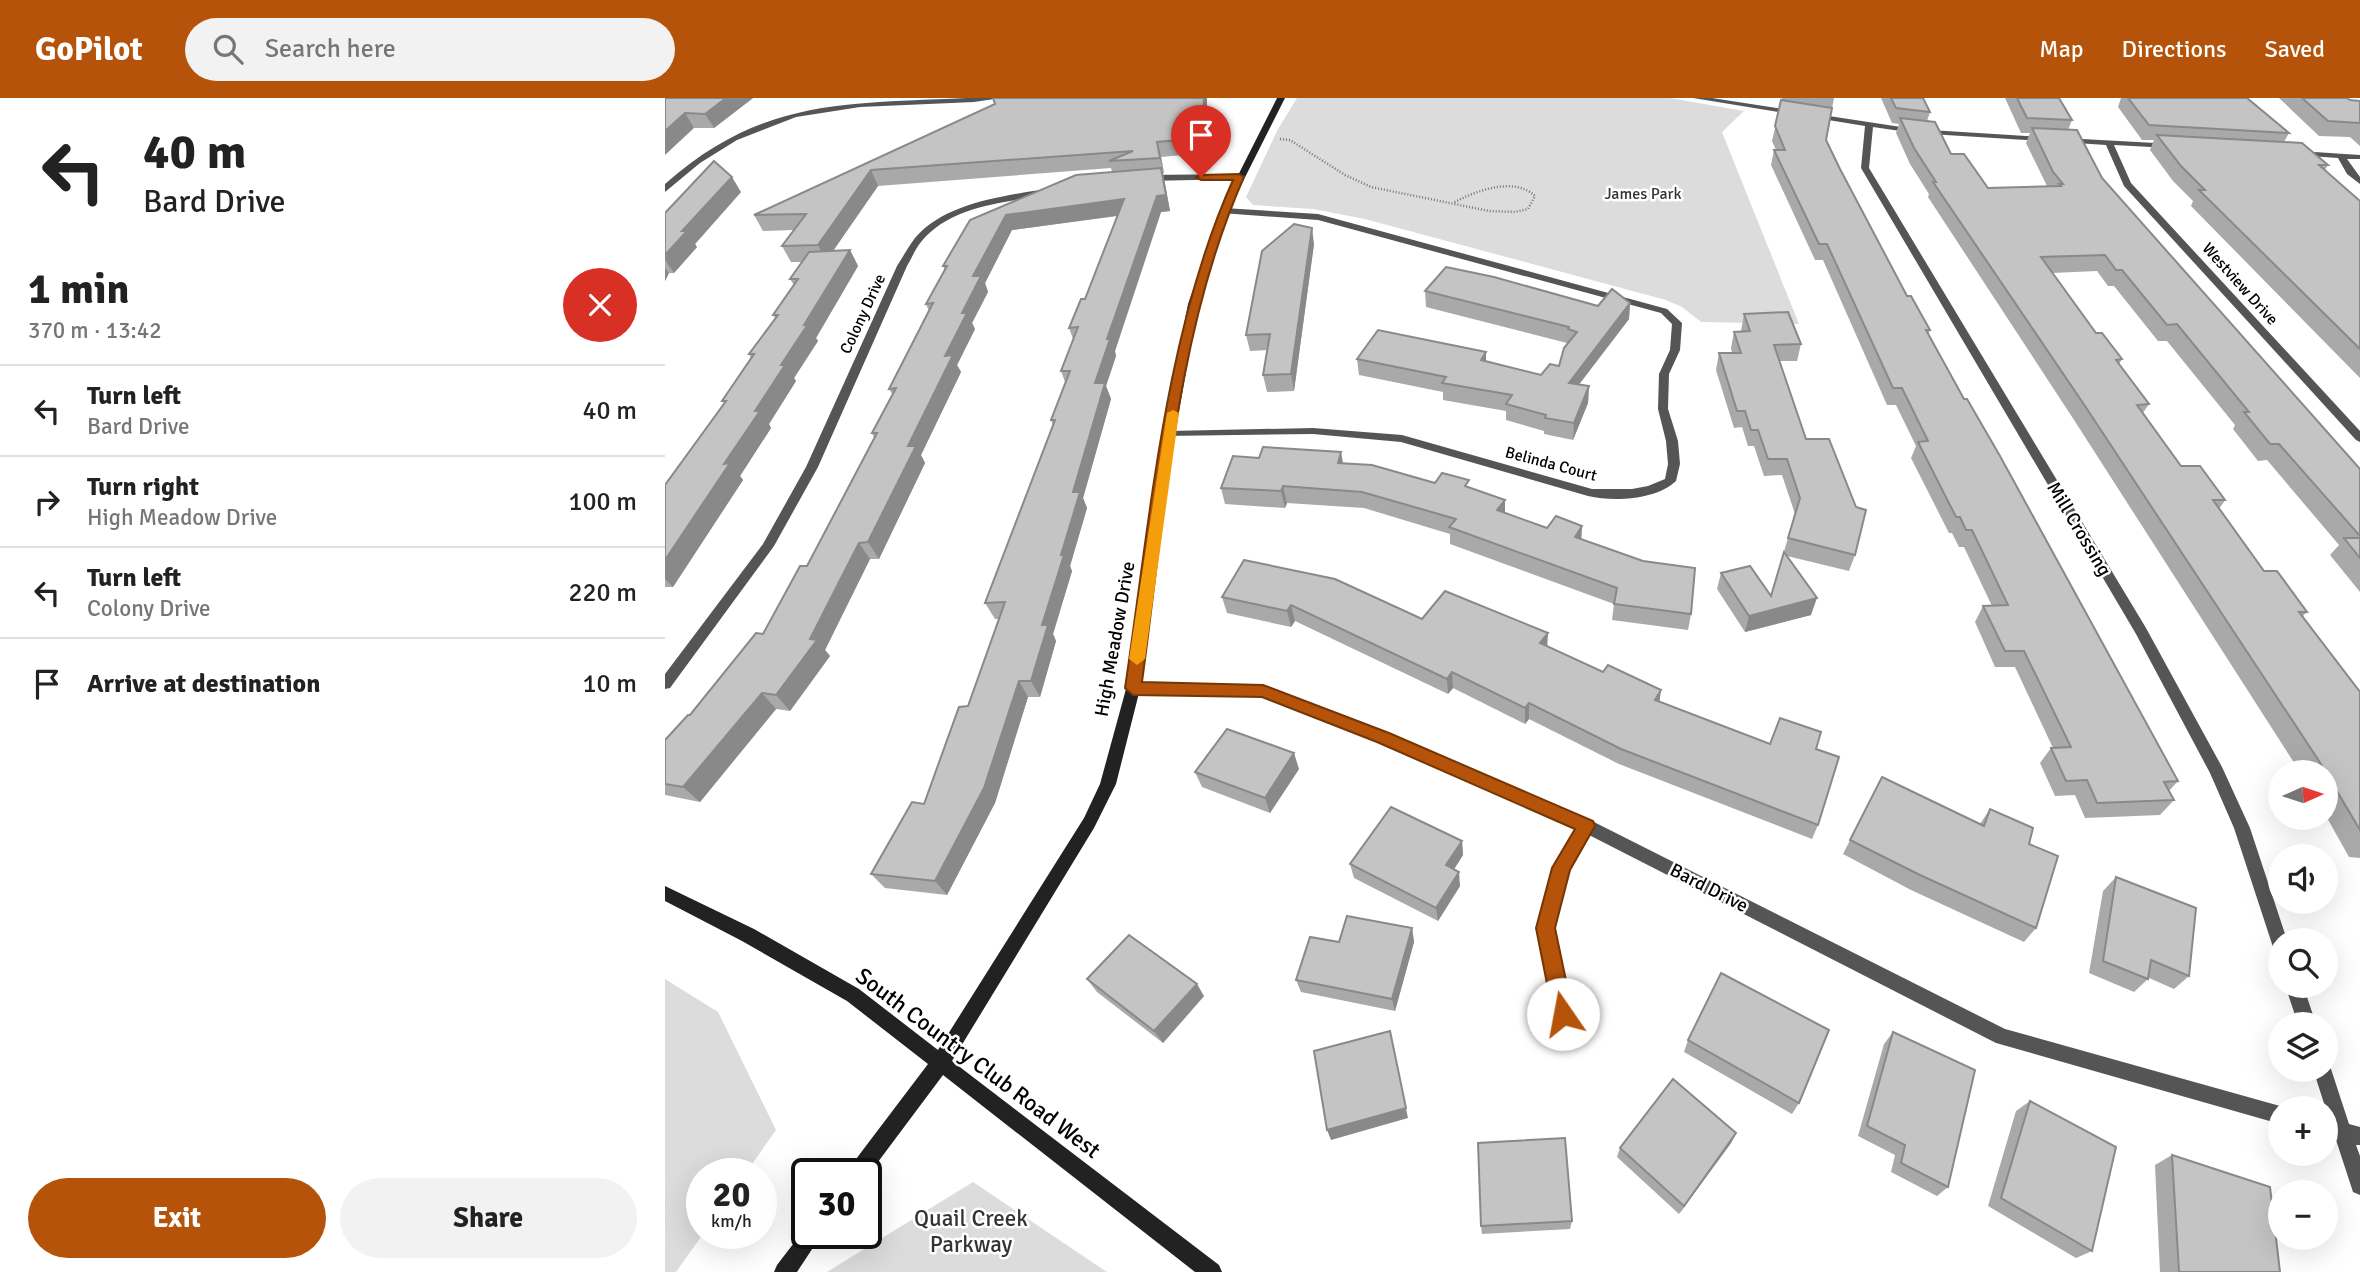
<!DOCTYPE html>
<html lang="en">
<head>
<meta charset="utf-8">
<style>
	body { margin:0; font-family:Signika,sans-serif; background:#f2f2f2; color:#222; height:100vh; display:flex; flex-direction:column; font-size:26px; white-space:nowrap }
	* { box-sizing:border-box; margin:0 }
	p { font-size:23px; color:#767676 }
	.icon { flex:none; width:38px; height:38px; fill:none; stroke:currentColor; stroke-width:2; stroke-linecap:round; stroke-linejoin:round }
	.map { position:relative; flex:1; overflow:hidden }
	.sheet { display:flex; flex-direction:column; background:#fff; width:665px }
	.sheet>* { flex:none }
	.top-card { background:#fff; color:#222; overflow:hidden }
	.needle { width:46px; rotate:87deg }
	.buttons { position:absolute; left:1603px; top:662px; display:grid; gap:14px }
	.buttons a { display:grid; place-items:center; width:70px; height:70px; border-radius:50%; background:#fff; box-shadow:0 7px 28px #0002; font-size:35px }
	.speed { position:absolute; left:21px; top:1060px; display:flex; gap:14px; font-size:35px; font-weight:700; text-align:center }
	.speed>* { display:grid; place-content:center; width:91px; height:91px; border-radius:50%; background:#fff; box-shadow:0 7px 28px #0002; line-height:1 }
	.speed small { font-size:18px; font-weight:400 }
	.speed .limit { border:4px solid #111; border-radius:10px; background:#fff; color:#111 }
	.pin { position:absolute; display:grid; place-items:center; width:60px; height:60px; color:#fff; margin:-72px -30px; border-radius:50% 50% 50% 0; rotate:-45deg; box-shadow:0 0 7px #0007 }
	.pin .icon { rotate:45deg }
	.me { position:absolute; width:77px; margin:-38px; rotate:348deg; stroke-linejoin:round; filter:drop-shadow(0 0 5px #0008) }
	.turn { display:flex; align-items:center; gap:24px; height:147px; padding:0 28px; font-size:32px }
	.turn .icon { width:91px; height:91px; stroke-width:2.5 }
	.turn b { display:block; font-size:49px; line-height:60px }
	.round { display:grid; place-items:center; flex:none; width:74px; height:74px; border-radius:37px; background:#f2f2f2 }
	.summary { display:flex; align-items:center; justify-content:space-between; height:119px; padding:0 28px }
	h1 { font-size:42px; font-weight:800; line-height:52px }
	.cta { display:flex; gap:14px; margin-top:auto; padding:14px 28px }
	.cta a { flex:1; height:80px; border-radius:42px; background:#b45309; color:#fff; font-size:28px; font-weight:800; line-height:80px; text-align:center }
	.cta a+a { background:#f2f2f2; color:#222 }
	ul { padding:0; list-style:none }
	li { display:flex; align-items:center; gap:21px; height:91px; padding:0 28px; border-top:2px solid #e0e0e0 }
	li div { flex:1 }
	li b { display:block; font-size:26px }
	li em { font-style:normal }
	header { display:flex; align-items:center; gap:42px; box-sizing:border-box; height:98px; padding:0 35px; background:#b45309; color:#fff }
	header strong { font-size:33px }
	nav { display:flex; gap:38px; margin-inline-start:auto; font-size:24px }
	.search { width:490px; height:63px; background:#f2f2f2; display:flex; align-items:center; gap:18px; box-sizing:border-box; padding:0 24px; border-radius:38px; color:#767676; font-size:26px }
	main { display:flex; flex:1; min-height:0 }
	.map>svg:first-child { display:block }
</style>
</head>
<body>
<header>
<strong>GoPilot</strong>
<div class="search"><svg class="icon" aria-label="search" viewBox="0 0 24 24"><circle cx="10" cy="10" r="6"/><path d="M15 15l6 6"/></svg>Search here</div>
<nav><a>Map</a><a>Directions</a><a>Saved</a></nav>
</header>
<main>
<section class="sheet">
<div class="top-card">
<div class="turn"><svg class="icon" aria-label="left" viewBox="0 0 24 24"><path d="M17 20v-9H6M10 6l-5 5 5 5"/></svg><div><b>40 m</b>Bard Drive</div></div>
</div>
<div class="summary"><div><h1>1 min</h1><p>370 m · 13:42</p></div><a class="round" style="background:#d93025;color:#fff"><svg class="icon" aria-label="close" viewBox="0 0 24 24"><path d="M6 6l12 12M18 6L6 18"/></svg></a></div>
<ul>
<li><svg class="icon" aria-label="left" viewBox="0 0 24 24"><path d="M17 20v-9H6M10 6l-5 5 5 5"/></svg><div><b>Turn left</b><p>Bard Drive</p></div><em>40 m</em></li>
<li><svg class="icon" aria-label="right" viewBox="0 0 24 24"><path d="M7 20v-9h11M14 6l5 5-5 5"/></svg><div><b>Turn right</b><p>High Meadow Drive</p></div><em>100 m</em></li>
<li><svg class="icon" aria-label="left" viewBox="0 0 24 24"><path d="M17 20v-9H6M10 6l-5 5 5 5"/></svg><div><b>Turn left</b><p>Colony Drive</p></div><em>220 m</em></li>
<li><svg class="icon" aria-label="arrive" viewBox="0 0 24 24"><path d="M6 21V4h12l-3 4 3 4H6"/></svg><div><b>Arrive at destination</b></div><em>10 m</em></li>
</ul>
<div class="cta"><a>Exit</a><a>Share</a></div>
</section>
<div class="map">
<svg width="1695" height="1174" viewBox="0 0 1695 1174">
	<rect width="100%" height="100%" fill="#fff"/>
	<!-- green -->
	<g fill="#dcdcdc">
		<polygon points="632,0 1005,0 1079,13 1057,34 1134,226 1036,224 1017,209 1001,202 700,121 648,111 588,107 581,99 613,31"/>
		<polygon points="0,881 53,914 111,1032 80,1076 37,1076 38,1136 11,1174 0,1174"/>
		<polygon points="308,1084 442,1174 162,1174"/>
	</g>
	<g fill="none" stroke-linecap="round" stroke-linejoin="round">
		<!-- path -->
		<path stroke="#777" stroke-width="2.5" stroke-dasharray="1 2" stroke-linecap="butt" d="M615,41L625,42L680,77L706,89L824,113L850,114L863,111L870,98C849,78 810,93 788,105"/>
		<!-- street -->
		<g fill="#555" fill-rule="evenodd">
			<path d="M301,0H336L309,4L195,9L131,19L72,42L35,65L0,94V86C97,0 180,6 301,0Z"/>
			<polygon points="1028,0 1047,0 1249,31 1379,39 1383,41 1379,43 1249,35 1208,29 1204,70 1481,530 1557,669 1585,730 1622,842 1615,842 1615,854 1609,852 1607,846 1569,730 1545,675 1471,536 1196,70 1200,28"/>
			<polygon points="1399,40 1508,46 1508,50 1505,50 1449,47 1466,85 1695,333 1695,344 1691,342 1459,88 1441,47 1396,44 1395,42"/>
			<polygon points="1634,53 1695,57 1695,61 1682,61 1695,79 1695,86 1682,76 1673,60 1631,57 1631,53"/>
			<polygon points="574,76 577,77 577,81 481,83 477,80 481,77"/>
			<path d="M381,91L384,92V96C341,105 286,107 256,144C250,151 247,160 242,168L153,369L109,448L5,590L0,591V576L98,446L141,369L232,168C238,159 243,149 250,140C280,105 338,98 381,91Z"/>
			<path d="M559,110L653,116L1002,211L1017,225L1015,252L1004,276L1003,311L1013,343L1015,366L1011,383C991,402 949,404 923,398L736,344L648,336L500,338L498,336L504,333L648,330L737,337L927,391H967L983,388L1000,381L1003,366L1001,343L993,311L994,276L1005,252L1007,226L996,215L653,122L556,115L555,113Z"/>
			<polygon points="468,586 603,589 723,635 927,723 1340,931 1615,1008 1620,1010 1615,1010 1615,1026 1331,945 924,737 904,772 888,830 907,916 904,922 898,925 892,922 889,916 872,830 888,770 911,731 713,643 597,598 468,596 463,595 461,591 463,587"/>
			<polygon points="1620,887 1638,887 1651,926 1633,926"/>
			<polygon points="1661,963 1666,971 1684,1026 1695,1029 1695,1047 1691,1047 1695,1058 1695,1097 1688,1094 1671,1042 1661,1039 1661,1021 1664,1021 1648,971 1661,971"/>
		</g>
		<!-- secondary -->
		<g fill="#222" fill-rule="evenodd">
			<polygon points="612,0 620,0 563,113 533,206 510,336 475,591 451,686 429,730 287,963 554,1167 557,1174 530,1174 278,977 201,1080 201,1076 182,1076 185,1069 263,966 182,903 77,843 0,803 0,788 89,831 194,891 273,952 419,720 435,686 461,591 498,336 523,206 555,113"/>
			<polygon points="142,1128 142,1136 157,1136 132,1174 109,1174 112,1167"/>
		</g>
	</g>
	<!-- wall -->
	<g fill="#a9a9a9">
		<polygon points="0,0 88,0 49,30 29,30"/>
		<polygon points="542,0 541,55 496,59 499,75 498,75 505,113 496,114 450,253 451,258 441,288 446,301 418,400 422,410 405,468 407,473 388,536 391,543 375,599 363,599 330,705 282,797 220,790 206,776 259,706 303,608 334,521 330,521 320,505 388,327 386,322 400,284 396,273 408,241 404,230 420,201 453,118 347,132 320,185 323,194 307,225 310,231 292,267 296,274 256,357 260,365 214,461 205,461 160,552 165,558 125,613 111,611 35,704 0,697 0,642 25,617 98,536 142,468 209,340 207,335 228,297 224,291 264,213 261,206 280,172 278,168 447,74 446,70 213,88 168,153 185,152 193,168 151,240 153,243 129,280 131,283 104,326 106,330 75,378 78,382 8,489 0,489 0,387 59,305 57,303 86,260 84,256 110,220 108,217 129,187 125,181 137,164 126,164 117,148 129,132 98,133 89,117 330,6"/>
		<polygon points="1117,0 1169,0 1161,42 1175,71 1242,198 1265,232 1263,237 1299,301 1513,683 1504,693 1509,702 1495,717 1420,720 1410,697 1390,698 1375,665 1386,650 1388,650 1350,569 1330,569 1310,524 1318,508 1327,508 1299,449 1294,449 1287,435 1284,435 1246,360 1251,348 1231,307 1222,307 1158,162 1150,162 1106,67 1109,52 1111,52 1107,43"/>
		<polygon points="1216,0 1258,0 1265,14 1262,23 1286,56 1323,90 1382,88 1361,45 1365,35 1356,35 1340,0 1394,0 1407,22 1403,32 1437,80 1695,371 1695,494 1665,457 1674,447 1602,362 1593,363 1568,331 1570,327 1502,243 1493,243 1449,188 1443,188 1432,173 1387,175 1431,235 1457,261 1454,266 1484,306 1478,315 1516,368 1560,402 1554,411 1599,473 1642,514 1638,518 1695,594 1695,760 1684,759 1661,718 1661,674 1635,674 1411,325 1263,99 1264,96 1245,66 1231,35 1234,26 1227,25"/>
		<polygon points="1456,0 1582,0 1624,35 1619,44 1663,67 1660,72 1695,103 1695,280 1526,108 1528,103 1508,83 1485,52 1489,42 1477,42 1453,9"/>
		<polygon points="1614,0 1682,0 1685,2 1695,3 1695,48 1685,39 1654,38"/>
		<polygon points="76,94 30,146 32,149 9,175 4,175 0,183 0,115"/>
		<polygon points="649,146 629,293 602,294 598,277 603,252 585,253 581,237"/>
		<polygon points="760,193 933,208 965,205 964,221 914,286 924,288 923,305 908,342 879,336 879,333 841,322 841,313 778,302 778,294 694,277 692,261 821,254 821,263 876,277 894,268 902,245 761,209"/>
		<polygon points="1079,216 1136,246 1132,263 1114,263 1141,341 1190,457 1184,473 1122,458 1146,517 1080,534 1052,491 1056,475 1106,498 1130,416 1117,377 1099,378 1089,348 1083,348 1077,329 1069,330 1051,272 1054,255 1067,255 1066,250 1069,234 1076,233"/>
		<polygon points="678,365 770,385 804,389 840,402 840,415 882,430 917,428 916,441 1026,516 1023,532 947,522 949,506 785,446 785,436 699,410 622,405 620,410 560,406 556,390"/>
		<polygon points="557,499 757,521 882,548 994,603 1105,646 1151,651 1153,727 1147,741 954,666 864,621 860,626 788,590 783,596 630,523 626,529 562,515"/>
		<polygon points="634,671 605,715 537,689 530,674"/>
		<polygon points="1217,679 1315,726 1325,711 1364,746 1371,830 1359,844 1246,792 1178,756"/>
		<polygon points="797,743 798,757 789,771 795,788 773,823 689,780 685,766"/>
		<polygon points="1451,779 1524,878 1509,891 1484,880 1469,894 1424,875 1438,793"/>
		<polygon points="747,830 749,844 730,913 636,894 631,882 674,844"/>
		<polygon points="422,881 539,898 498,945 432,894"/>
		<polygon points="1228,934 1283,1089 1272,1098 1226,1074 1230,1057 1193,1038 1219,946"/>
		<polygon points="1023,942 1134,1005 1127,1016 1019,954"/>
		<polygon points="1365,1003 1427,1153 1411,1160 1323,1108 1351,1013"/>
		<polygon points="1071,1035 1066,1045 1014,1116 952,1059 955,1050"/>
		<polygon points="1507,1057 1615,1174 1495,1174 1490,1067"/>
		<polygon points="907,1123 905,1131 817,1136 816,1128"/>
	</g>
	<!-- shaded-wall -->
	<g fill="#898989">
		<polygon points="61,0 88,0 49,30 40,16"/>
		<polygon points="539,0 542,0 541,55 538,40"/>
		<polygon points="20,15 29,30 0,57 0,33"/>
		<polygon points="492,44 496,59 499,75 495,60"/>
		<polygon points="496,70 500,86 505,113 496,114 450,253 451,258 441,288 446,301 418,400 422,410 405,468 407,473 388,536 391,543 375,599 366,583 377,527 396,457 430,285 442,241 492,98"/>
		<polygon points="206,72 213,88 161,163 153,147"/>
		<polygon points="67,79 76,94 30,146 32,149 9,175 0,162 0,157 17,133"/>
		<polygon points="459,101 464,116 347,132 320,185 323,194 307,225 310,231 292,267 296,274 256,357 260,365 214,461 203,444 280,258 297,215 308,178 341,117"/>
		<polygon points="647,130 649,146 629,293 626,276"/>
		<polygon points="185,152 193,168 151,240 153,243 129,280 131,283 104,326 106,330 75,378 78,382 8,489 0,481 0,462 59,366 116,267"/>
		<polygon points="0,170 4,175 0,183"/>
		<polygon points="965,205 964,221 903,301 904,285"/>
		<polygon points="821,254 821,270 816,262"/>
		<polygon points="924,288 923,305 908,342 909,325"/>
		<polygon points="676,354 679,371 673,365"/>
		<polygon points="618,388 622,405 620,410 616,393"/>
		<polygon points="840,402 840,418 832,412"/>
		<polygon points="917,428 916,445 910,439"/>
		<polygon points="194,445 205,461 160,552 165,558 125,613 111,597 145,541"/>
		<polygon points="1152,500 1146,517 1080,534 1084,518"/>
		<polygon points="626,507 630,523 626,529 622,513"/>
		<polygon points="883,535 882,552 875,545"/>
		<polygon points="787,574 788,590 783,596 782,581"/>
		<polygon points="354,583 363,599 330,705 282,797 270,783"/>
		<polygon points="996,592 994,608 990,602"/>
		<polygon points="97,595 111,611 35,704 18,689"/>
		<polygon points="864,605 864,621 860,626 860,610"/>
		<polygon points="629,655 634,671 605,715 600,700"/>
		<polygon points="797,743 798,757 783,781 781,767"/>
		<polygon points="794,774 795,788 773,823 771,810"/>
		<polygon points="747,830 749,844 730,913 727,901"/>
		<polygon points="532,886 539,898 498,945 489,933"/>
		<polygon points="725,933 743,1020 666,1042 662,1032"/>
		<polygon points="1071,1035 1066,1045 1014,1116 1019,1108"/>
	</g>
	<!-- building -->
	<g fill="#c4c4c4" stroke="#898989" stroke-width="2">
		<polygon points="0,0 61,0 40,16 20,15 0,33"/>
		<polygon points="328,0 539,0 538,40 492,44 495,60 444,63 468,53 206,72 153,147 117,148 141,116 89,117 330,6"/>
		<polygon points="1226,0 1258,0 1265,14 1231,10"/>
		<polygon points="1352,0 1394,0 1407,22 1362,20"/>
		<polygon points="1463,0 1582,0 1624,35 1484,27"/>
		<polygon points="1637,0 1682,0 1685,2 1695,3 1695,25 1663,23"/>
		<polygon points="1116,2 1167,10 1161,42 1175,71 1242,198 1246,198 1265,232 1261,232 1299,301 1302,301 1335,358 1513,683 1499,684 1509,702 1432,705 1422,682 1401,683 1386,650 1406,649 1359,553 1340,553 1318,508 1343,507 1307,432 1301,432 1295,419 1291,419 1253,344 1263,343 1237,290 1228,290 1162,146 1154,146 1109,52 1120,52 1110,28"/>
		<polygon points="1235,20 1270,24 1286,56 1299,56 1323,90 1396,88 1394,86 1398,86 1388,74 1367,30 1412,32 1437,80 1695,371 1695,438 1614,346 1605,346 1579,314 1584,314 1512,226 1502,227 1457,172 1451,172 1440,157 1376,159 1431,235 1437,235 1457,261 1451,262 1484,306 1472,307 1516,368 1535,368 1560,402 1548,402 1599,473 1612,473 1642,514 1634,514 1695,594 1695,732 1654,663 1420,308 1268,84 1271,84 1249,50"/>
		<polygon points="1492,37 1637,45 1663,67 1654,67 1695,103 1695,251 1534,92 1540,92 1516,68"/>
		<polygon points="49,63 67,79 17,133 22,133 0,157 0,115"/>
		<polygon points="496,70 501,97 492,98 442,241 445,241 430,285 440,285 408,394 415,394 396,457 399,457 377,527 383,527 366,583 354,583 319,690 270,783 206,776 247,704 259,706 294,609 303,608 340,504 320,505 390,322 386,322 405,273 396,273 413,229 404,230 416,201 420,201 459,101 341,117 308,178 316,178 297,215 302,215 280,258 288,257 243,348 251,348 203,444 194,445 145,541 152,542 111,597 97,595 18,689 0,686 0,642 23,617 25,617 91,535 98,536 135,468 142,468 212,335 207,335 231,290 224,291 268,205 261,206 282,168 278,168 305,122 411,77"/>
		<polygon points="629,126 647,130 626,276 598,277 605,236 581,237 597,153"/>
		<polygon points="185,152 139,227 143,226 116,267 120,267 90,313 95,313 59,366 65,365 0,462 0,387 61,303 57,303 89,256 84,256 113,217 108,217 133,181 125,181 144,154"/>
		<polygon points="781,169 829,179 933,208 947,191 965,205 904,285 924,288 909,325 880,320 881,317 841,306 847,297 777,285 781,279 692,261 713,232 821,254 816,262 876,277 885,266 894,268 899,250 912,234 903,231 904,229 760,193"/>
		<polygon points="1123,214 1136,246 1109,247 1141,341 1164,341 1191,409 1201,412 1190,457 1123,440 1135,400 1122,361 1103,361 1093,332 1086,332 1080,313 1072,313 1054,255 1076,255 1069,234 1085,233 1079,216"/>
		<polygon points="598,349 676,354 673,365 707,367 770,385 777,375 804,382 800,388 840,402 832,412 882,430 891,418 917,428 910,439 978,463 1030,470 1026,516 949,506 952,490 784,429 791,421 697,394 618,388 616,393 556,390 568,358 594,360"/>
		<polygon points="1679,440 1695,440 1695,460"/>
		<polygon points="1119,454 1152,500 1084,518 1056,475 1085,468 1106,498"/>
		<polygon points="579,462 670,481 757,521 780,493 883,535 875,545 938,574 943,567 996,592 990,602 1105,646 1115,620 1156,634 1151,651 1174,659 1153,727 956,651 864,605 860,610 787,574 782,581 626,507 622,513 557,499"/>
		<polygon points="562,631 629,655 600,700 530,674"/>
		<polygon points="1217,679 1319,728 1325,711 1368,730 1364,746 1393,758 1371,830 1255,777 1185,742"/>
		<polygon points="726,709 797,743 781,767 794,774 771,810 685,766"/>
		<polygon points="1451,779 1531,810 1524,878 1486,862 1483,881 1438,863"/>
		<polygon points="682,818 747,830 727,901 631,882 645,839 674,844"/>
		<polygon points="464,837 532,886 489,933 422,881"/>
		<polygon points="1056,875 1164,932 1134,1005 1023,942"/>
		<polygon points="725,933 741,1010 662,1032 649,953"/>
		<polygon points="1228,934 1310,972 1283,1089 1236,1065 1240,1047 1202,1028"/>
		<polygon points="1008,981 1071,1035 1019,1108 955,1050"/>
		<polygon points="1365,1003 1451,1049 1427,1153 1336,1100"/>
		<polygon points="900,1040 907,1123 816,1128 813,1045"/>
		<polygon points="1507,1057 1605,1089 1615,1174 1514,1174"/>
	</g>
	<!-- route -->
	<path fill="#b45309" stroke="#753606" stroke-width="2" d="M574,76L579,79C510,235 500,416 477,584L598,587L724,635L928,723L930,728L905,772L890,830L908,916L905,923L898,926L891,923L888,916L871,830L887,770L910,731L712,644L597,599L468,597L460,590C485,424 499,235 568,82H536L531,79L536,77Z"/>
	<!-- slow -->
	<polygon fill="#f59e0b" points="508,312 514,315 480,561 472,567 464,561 502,315"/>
	<g text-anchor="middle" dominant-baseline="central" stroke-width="5" stroke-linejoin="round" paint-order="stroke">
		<!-- far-park labels -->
		<g font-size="16" fill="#333" stroke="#fff">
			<text x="978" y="96">James Park</text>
		</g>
		<!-- far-street labels -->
		<g font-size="16" fill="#000" stroke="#fff">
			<text transform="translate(1575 186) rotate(48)">Westview Drive</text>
			<text transform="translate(198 216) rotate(-65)">Colony Drive</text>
			<text transform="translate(886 366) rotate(15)">Belinda Court</text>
		</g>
		<!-- street labels -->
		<g font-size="19" fill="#000" stroke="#fff">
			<text transform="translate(1414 431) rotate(59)">Mill Crossing</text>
			<text transform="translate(450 541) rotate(-80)">High Meadow Drive</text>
			<text transform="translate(1044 790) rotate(27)">Bard Drive</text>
		</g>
		<!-- near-street labels -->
		<g font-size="23" fill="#000" stroke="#fff">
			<text transform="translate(313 965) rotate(37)">South Country Club Road West</text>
		</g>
		<!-- near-park labels -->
		<g font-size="23" fill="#333" stroke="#fff">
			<text x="306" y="1120">Quail Creek<tspan x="306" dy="26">Parkway</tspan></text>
		</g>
	</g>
</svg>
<div class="buttons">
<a><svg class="needle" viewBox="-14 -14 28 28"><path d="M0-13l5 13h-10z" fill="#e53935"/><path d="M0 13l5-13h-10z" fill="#767676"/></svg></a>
<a><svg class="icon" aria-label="sound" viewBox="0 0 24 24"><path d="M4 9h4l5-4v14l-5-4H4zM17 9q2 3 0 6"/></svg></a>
<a><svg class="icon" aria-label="search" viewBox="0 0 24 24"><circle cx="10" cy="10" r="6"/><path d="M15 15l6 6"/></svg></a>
<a><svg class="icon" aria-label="layers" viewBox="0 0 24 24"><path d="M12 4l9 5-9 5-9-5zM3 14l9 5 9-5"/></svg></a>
<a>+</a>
<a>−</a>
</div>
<div class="speed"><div>20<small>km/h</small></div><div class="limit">30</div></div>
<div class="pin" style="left:536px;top:79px;background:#d93025"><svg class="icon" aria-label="arrive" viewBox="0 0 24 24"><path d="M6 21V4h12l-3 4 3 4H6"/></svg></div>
<svg class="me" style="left:898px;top:916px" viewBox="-20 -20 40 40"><circle r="19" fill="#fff"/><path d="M0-13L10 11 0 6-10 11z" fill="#b45309"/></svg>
</div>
</main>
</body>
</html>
